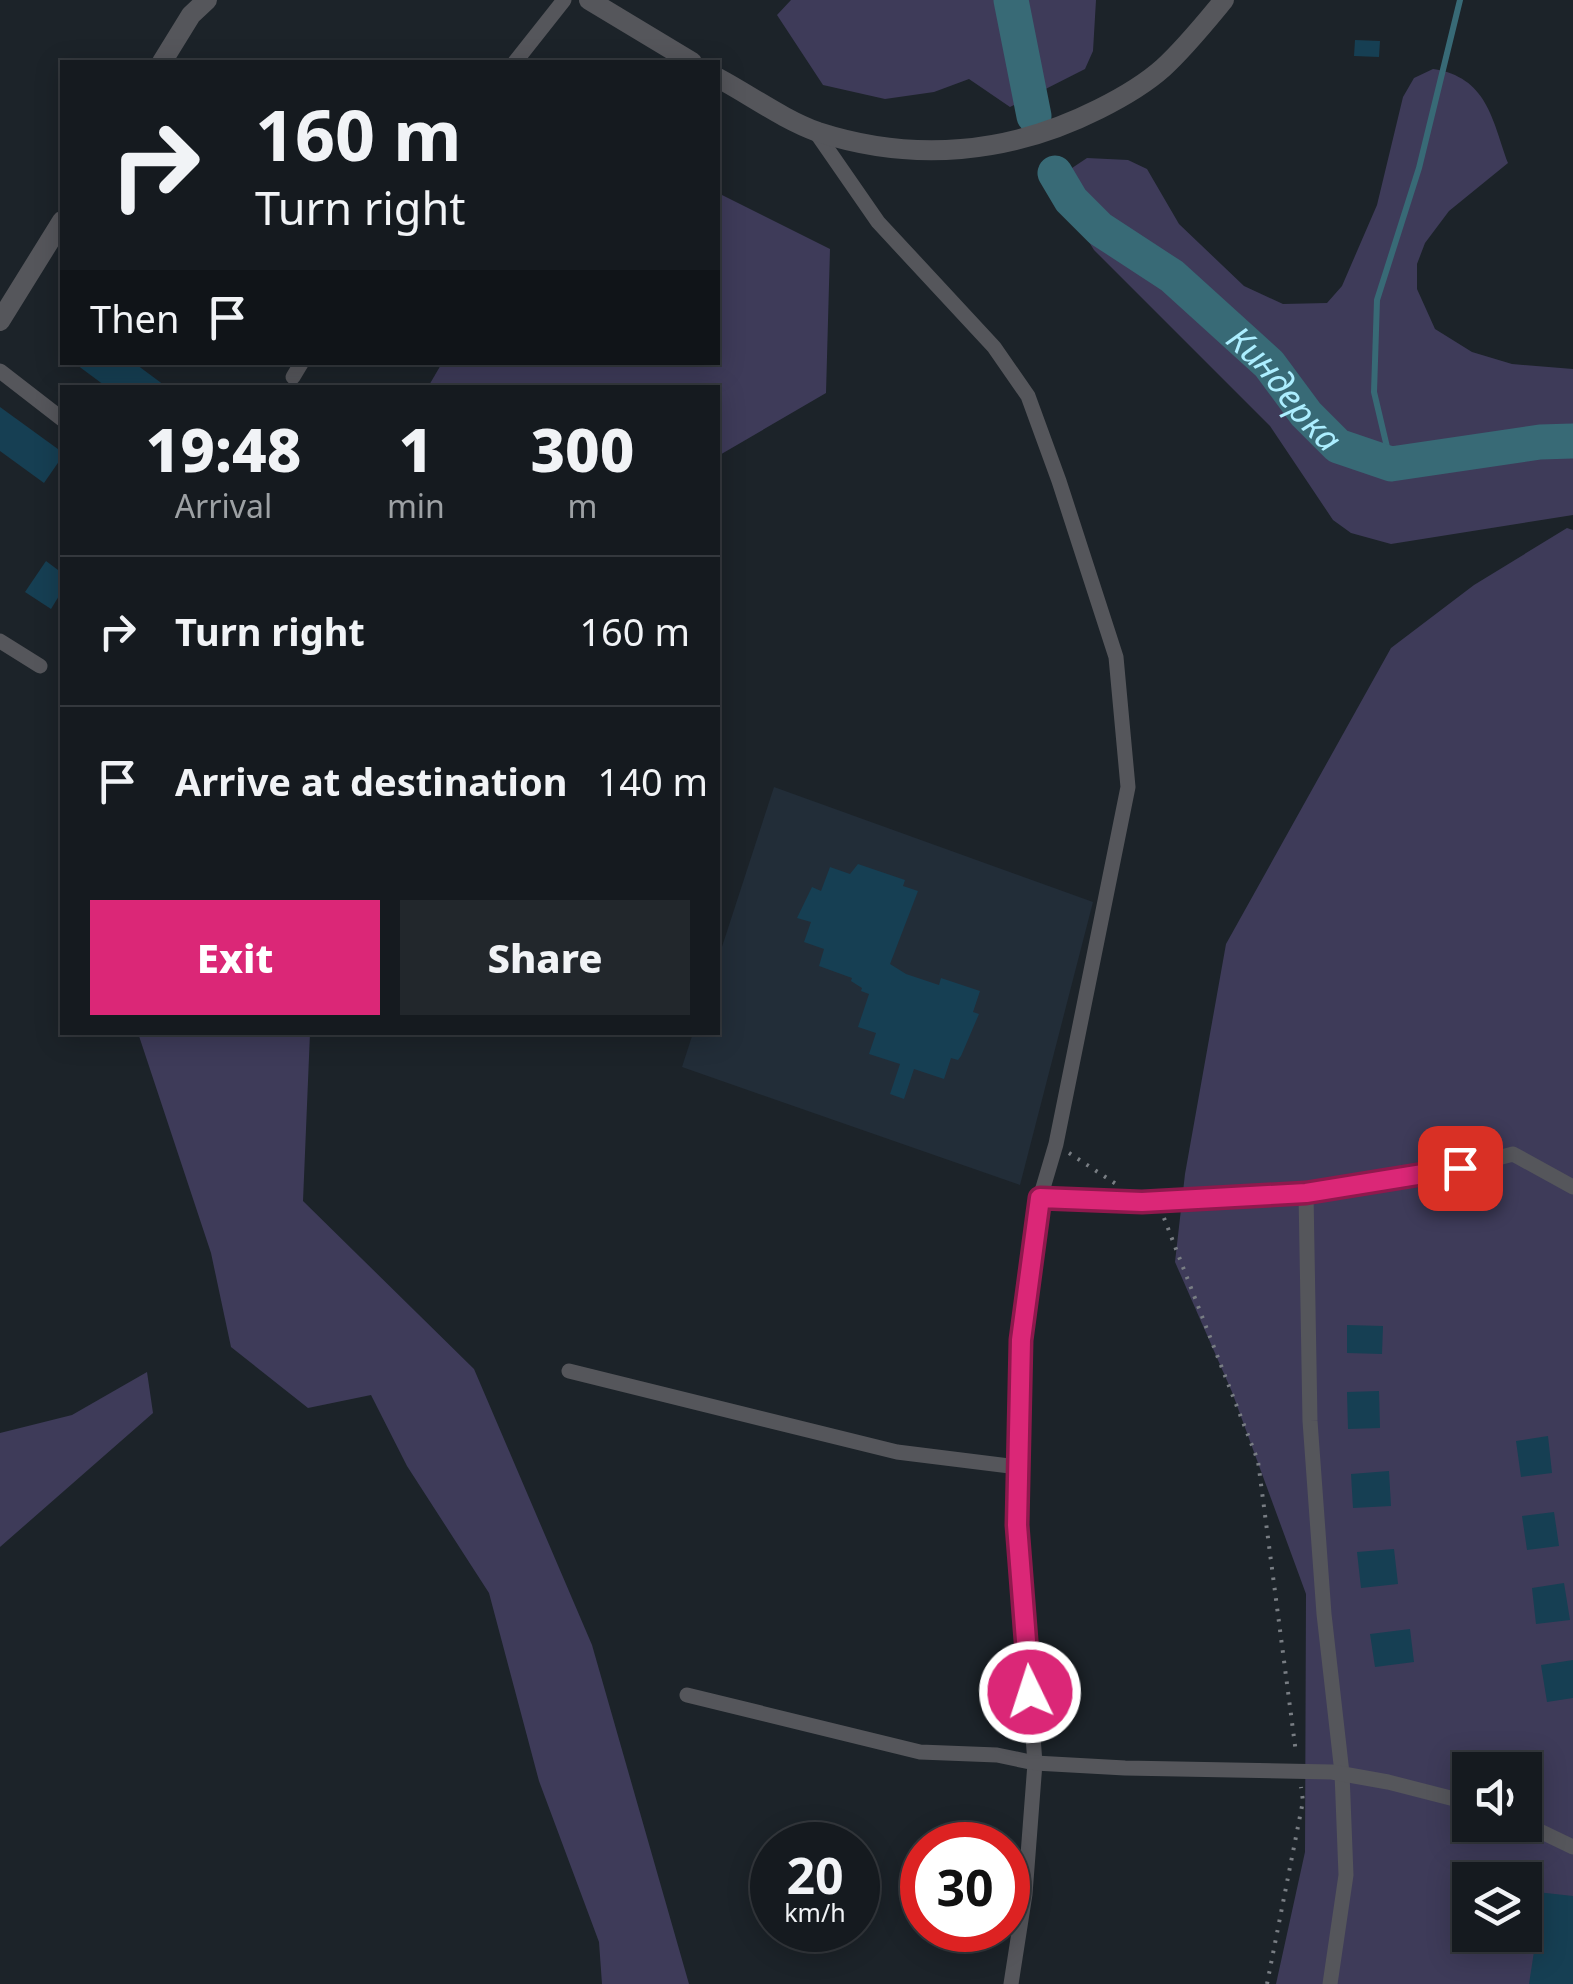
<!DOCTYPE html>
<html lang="en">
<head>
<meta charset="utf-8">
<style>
	body { margin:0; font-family:"Noto Sans",sans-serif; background:#22272c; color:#f1f3f6; height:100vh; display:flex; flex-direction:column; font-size:38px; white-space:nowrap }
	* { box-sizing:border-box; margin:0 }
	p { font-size:32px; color:#9da1a4 }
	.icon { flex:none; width:55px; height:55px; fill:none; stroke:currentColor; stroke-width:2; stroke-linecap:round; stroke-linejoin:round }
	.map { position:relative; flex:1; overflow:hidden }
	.sheet { position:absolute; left:60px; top:385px; width:660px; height:650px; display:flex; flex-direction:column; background:#151a1f; border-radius:0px; box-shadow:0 5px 25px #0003,0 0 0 2px #34383d }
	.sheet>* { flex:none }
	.banner { position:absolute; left:60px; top:60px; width:660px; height:305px; border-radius:0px; box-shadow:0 5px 25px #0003,0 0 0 2px #34383d; background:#151a1f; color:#f1f3f6; overflow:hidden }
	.controls { position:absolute; left:1452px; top:1752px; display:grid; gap:20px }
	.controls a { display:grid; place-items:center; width:90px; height:90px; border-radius:0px; background:#151a1f; box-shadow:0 5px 25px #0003,0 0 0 2px #34383d; font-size:50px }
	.speed { position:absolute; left:750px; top:1822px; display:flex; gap:20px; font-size:50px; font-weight:700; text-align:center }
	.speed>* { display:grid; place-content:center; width:130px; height:130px; border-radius:50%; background:#151a1f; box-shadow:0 5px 25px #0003,0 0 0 2px #34383d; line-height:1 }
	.speed small { font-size:25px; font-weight:400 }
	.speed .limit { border:15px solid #d22; background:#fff; color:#111 }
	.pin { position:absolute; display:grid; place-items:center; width:85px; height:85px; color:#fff; margin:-42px; border-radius:20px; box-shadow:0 5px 15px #0006 }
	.me { position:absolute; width:110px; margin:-55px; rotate:356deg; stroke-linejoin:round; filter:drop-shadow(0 0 8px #0008) }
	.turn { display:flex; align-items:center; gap:35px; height:210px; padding:0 30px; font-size:45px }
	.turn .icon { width:130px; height:130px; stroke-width:2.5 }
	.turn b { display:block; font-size:70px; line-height:85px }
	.then { display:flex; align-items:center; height:95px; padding:0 30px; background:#0003; gap:20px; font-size:38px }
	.eta { display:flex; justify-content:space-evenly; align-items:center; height:170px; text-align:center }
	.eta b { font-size:60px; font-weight:800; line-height:70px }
	.cta { display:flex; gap:20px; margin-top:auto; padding:20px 30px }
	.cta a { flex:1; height:115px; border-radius:0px; background:#db2777; color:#fff; font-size:40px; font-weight:800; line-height:115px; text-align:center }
	.cta a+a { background:#22272c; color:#f1f3f6 }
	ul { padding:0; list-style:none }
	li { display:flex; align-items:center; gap:30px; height:150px; padding:0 30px; border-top:2px solid #34383d }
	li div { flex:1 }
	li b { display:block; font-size:38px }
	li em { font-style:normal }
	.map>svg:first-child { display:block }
</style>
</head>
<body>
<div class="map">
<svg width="1573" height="1984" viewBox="0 0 1573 1984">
	<rect width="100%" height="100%" fill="#1c2329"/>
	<!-- built -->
	<polygon fill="#222d38" points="774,787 1093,902 1020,1185 682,1067 693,1033 718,1032 718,959"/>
	<!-- green -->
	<g fill="#3e3b59" fill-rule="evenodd">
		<polygon points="791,0 1096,0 1093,51 1085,69 1010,107 969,79 934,92 885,99 823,85 777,15"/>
		<path d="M1433,69C1487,77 1492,119 1508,163L1449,211L1425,243L1417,264V289L1435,329L1472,352L1512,364L1573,369V515L1391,544L1351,533L1333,520L1270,426L1094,250L1077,223L1069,170L1087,158L1128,160L1147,169L1179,224L1244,286L1283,304L1327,303L1342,286L1377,205L1403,97L1414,78Z"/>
		<polygon points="718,193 830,249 826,393 718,456 718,388 428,387 442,363 718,362"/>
		<path d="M1567,528L1573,530V1984H1276L1305,1852L1306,1594L1232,1392L1175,1262L1185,1174L1226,944L1391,648L1474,585ZM1470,1770H1525V1825H1470ZM1470,1880H1525V1935H1470Z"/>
		<polygon points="138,1033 310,1033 303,1201 474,1369 592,1645 689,1984 602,1984 599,1942 539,1781 489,1593 407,1466 371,1395 308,1408 231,1347 211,1253"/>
		<polygon points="147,1372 153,1413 0,1547 0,1433 72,1415"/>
	</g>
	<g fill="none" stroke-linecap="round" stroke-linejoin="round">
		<!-- stream -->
		<polyline stroke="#386a76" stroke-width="6" points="1391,464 1374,392 1377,300 1419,168 1460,0"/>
		<!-- river -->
		<g stroke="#386a76" stroke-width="35">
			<polyline points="1011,0 1034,116"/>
			<path id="s1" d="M1055,173L1071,200L1100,229L1172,276L1269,364L1306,414L1338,446L1391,464L1540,442L1573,441"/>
		</g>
	</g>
	<!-- building -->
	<g fill="#163f53">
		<polygon points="1355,40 1380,41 1379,57 1354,56"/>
		<polygon points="73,362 133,362 168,388 108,388"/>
		<polygon points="0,407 62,452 62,457 44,483 0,451"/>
		<polygon points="46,561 62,573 62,591 51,609 25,592"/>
		<polygon points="858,864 905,880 903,886 918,891 890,964 906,974 939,985 941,978 980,991 973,1012 979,1014 961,1056 958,1060 951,1058 944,1079 914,1069 904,1099 890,1094 900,1064 869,1054 876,1033 858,1027 869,994 861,991 862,988 851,981 852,978 819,966 824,949 804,942 811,922 797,918 812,887 821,891 830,867 850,874"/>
		<polygon points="1347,1325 1383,1326 1382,1354 1347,1353"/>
		<polygon points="1379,1391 1380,1428 1348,1429 1347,1392"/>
		<polygon points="1548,1436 1552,1473 1521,1477 1516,1441"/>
		<polygon points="1389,1471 1391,1506 1353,1508 1351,1474"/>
		<polygon points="1554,1512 1559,1546 1527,1550 1522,1516"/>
		<polygon points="1394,1549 1398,1584 1361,1588 1357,1552"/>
		<polygon points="1564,1583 1570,1620 1536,1624 1532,1588"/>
		<polygon points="1410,1629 1414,1662 1375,1667 1370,1634"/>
		<polygon points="1573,1660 1573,1698 1547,1702 1541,1665"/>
		<polygon points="1537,1892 1573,1896 1573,1984 1529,1984 1537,1932 1533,1932"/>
	</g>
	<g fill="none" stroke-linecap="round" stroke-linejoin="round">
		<!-- path -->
		<g stroke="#797e84" stroke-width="4" stroke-dasharray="2.5 8" stroke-linecap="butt">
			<polyline points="1069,1153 1116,1184"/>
			<polyline points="1164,1218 1258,1461 1296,1753"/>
			<polyline points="1267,1984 1303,1801 1301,1787"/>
		</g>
		<!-- minor -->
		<g stroke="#55565b" stroke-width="15">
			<polyline points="515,62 564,0"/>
			<polyline points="815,131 878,222 994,347 1028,396 1059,481 1116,657 1128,787 1056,1144 1040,1198 1021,1340 1017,1525 1035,1763 1025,1894 1011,1984"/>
			<polyline points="0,371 62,419"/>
			<polyline points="293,377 302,362"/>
			<polyline points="0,641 40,666"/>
			<polyline points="1306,1193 1310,1421 1324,1614 1342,1773 1346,1875 1330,1984"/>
			<path d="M1040,1198C1196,1209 1362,1196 1513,1154L1573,1187"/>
			<polyline points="569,1371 897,1452 1018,1467"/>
			<polyline points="687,1695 920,1752 997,1755 1035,1763 1125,1768 1332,1772 1388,1782 1470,1803"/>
			<polyline points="1525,1824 1573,1847"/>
		</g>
		<!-- tertiary -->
		<g stroke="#55565b" stroke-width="20">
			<polyline points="589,0 692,62"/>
			<polyline points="162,62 191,15 207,0"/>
			<path d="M718,78C750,95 784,120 818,132C914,163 1010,154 1099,109C1121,98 1144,85 1163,68C1185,48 1205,23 1224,0"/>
			<polyline points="0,321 62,221"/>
		</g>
	</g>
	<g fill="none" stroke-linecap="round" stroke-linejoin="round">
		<defs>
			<polyline id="route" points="1030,1692 1017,1525 1021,1340 1040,1198 1142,1202 1306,1193 1460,1168"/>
		</defs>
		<!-- route casing -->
		<use href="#route" stroke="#8e194d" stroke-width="25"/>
		<!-- route -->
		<use href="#route" stroke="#db2777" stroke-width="18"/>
	</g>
	<g text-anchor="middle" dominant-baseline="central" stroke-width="10" stroke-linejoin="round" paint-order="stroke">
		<!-- water labels -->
		<g font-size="35" font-style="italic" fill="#aceeff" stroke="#090c0f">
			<text stroke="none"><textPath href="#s1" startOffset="318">Киндерка</textPath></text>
		</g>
	</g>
</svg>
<div class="controls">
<a><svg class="icon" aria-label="sound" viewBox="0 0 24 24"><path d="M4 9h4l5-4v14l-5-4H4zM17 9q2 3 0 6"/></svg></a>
<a><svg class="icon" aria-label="layers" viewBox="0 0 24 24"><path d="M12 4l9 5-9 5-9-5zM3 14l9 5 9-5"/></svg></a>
</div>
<div class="speed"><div>20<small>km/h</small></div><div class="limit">30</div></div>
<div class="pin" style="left:1460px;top:1168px;background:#d93025"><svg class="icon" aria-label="arrive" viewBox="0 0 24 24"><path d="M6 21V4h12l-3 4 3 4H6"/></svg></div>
<svg class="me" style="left:1030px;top:1692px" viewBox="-20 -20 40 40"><circle r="17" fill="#db2777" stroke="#fff" stroke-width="3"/><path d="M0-11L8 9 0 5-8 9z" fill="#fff"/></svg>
<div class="banner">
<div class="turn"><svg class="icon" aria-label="right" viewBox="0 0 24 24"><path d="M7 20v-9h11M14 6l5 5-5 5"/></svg><div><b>160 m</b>Turn right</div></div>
<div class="then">Then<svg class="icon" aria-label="arrive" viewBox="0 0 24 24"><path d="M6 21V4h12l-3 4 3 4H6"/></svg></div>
</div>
<section class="sheet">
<div class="eta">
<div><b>19:48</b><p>Arrival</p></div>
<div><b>1</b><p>min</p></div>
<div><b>300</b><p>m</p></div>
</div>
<ul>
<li><svg class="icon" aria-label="right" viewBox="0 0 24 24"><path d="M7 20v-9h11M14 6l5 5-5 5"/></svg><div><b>Turn right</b></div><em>160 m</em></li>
<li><svg class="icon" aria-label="arrive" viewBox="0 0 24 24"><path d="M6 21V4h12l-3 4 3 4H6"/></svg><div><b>Arrive at destination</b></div><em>140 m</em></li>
</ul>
<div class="cta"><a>Exit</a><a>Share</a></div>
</section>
</div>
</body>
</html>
